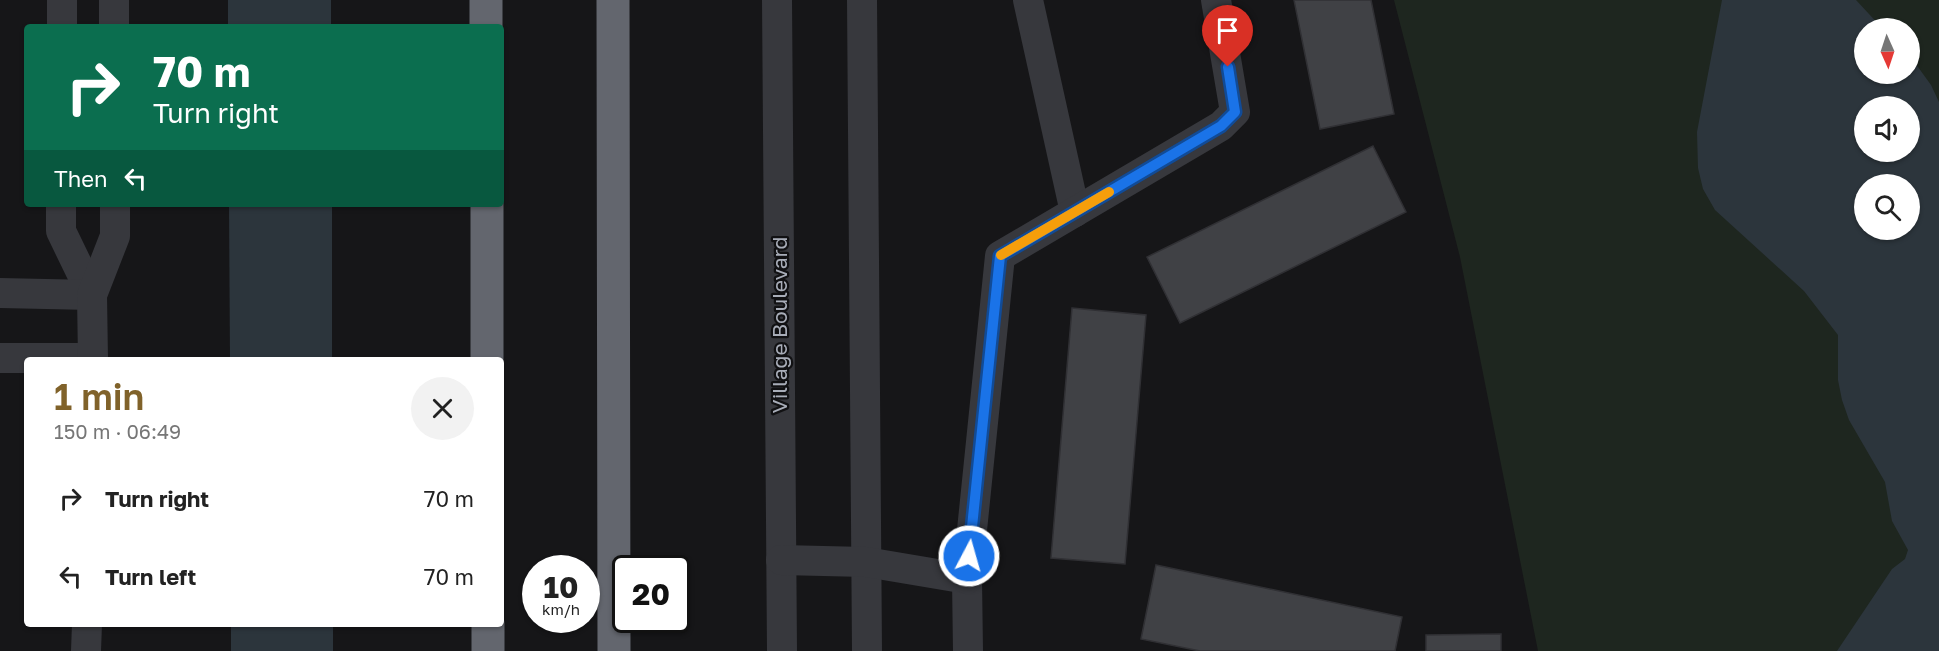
<!DOCTYPE html>
<html lang="en">
<head>
<meta charset="utf-8">
<style>
	body { margin:0; font-family:"Golos Text",sans-serif; background:#f2f2f2; color:#222; height:100vh; display:flex; flex-direction:column; font-size:22px; white-space:nowrap }
	* { box-sizing:border-box; margin:0 }
	p { font-size:20px; color:#767676 }
	.icon { flex:none; width:33px; height:33px; fill:none; stroke:currentColor; stroke-width:2; stroke-linecap:round; stroke-linejoin:round }
	.map { position:relative; flex:1; overflow:hidden }
	.details { position:absolute; left:24px; top:357px; width:480px; height:270px; display:flex; flex-direction:column; background:#fff; border-radius:6px; box-shadow:0 2px 4px #0004 }
	.details>* { flex:none }
	.top-card { position:absolute; left:24px; top:24px; width:480px; height:183px; border-radius:6px; box-shadow:0 2px 4px #0004; background:#0b6e4f; color:#fff; overflow:hidden }
	.needle { width:39px; rotate:177deg }
	.tools { position:absolute; left:1854px; top:18px; display:grid; gap:12px }
	.tools a { display:grid; place-items:center; width:66px; height:66px; border-radius:50%; background:#fff; box-shadow:0 2px 4px #0004; font-size:30px }
	.speed { position:absolute; left:522px; top:555px; display:flex; gap:12px; font-size:30px; font-weight:700; text-align:center }
	.speed>* { display:grid; place-content:center; width:78px; height:78px; border-radius:50%; background:#fff; box-shadow:0 2px 4px #0004; line-height:1 }
	.speed small { font-size:15px; font-weight:400 }
	.speed .limit { border:3px solid #111; border-radius:9px; background:#fff; color:#111 }
	.pin { position:absolute; display:grid; place-items:center; width:51px; height:51px; color:#fff; margin:-62px -26px; border-radius:50% 50% 50% 0; rotate:-45deg; box-shadow:0 0 6px #0007 }
	.pin .icon { rotate:45deg }
	.me { position:absolute; width:66px; margin:-33px; rotate:6deg; stroke-linejoin:round; filter:drop-shadow(0 0 4px #0008) }
	.turn { display:flex; align-items:center; gap:21px; height:126px; padding:0 30px; font-size:27px }
	.turn .icon { width:78px; height:78px; stroke-width:2.5 }
	.turn b { display:block; font-size:42px; line-height:51px }
	.then { display:flex; align-items:center; height:57px; padding:0 30px; background:#0003; gap:12px; font-size:22px }
	.round { display:grid; place-items:center; flex:none; width:63px; height:63px; border-radius:32px; background:#f2f2f2 }
	.headline { display:flex; align-items:center; justify-content:space-between; height:102px; padding:0 30px }
	h1 { font-size:36px; font-weight:600; line-height:45px; color:#80622a }
	ul { padding:0; list-style:none }
	li { display:flex; align-items:center; gap:18px; height:78px; padding:0 30px }
	li div { flex:1 }
	li b { display:block; font-size:22px }
	li em { font-style:normal }
	.map>svg:first-child { display:block }
</style>
</head>
<body>
<div class="map">
<svg width="1939" height="651" viewBox="0 0 1939 651">
	<rect width="100%" height="100%" fill="#161618"/>
	<!-- green -->
	<path fill="#1e261f" fill-rule="evenodd" d="M1394,0H1939V651H1538L1460,257ZM1864,28H1910V74H1864ZM1864,106H1910V152H1864ZM1864,184H1910V230H1864Z"/>
	<!-- water -->
	<g fill="#2c353c" fill-rule="evenodd">
		<rect x="228" y="0" width="103" height="27"/>
		<path d="M1722,0H1856L1882,28H1864V74H1910V56L1931,85L1939,102V651H1837L1892,569L1905,559L1908,550L1892,521L1885,482L1849,420L1842,400L1838,380V335L1804,291L1715,210L1703,189L1698,168L1697,132ZM1864,106H1910V152H1864ZM1864,184H1910V230H1864Z"/>
		<polygon points="229,204 332,204 332,360 230,360"/>
		<rect x="231" y="624" width="102" height="27"/>
	</g>
	<!-- building -->
	<g fill="#404145" stroke="#303034" stroke-width="1.5">
		<polygon points="1294,0 1371,0 1394,114 1320,129"/>
		<polygon points="1373,146 1406,212 1180,323 1147,257"/>
		<polygon points="1072,308 1146,315 1125,564 1051,558"/>
		<polygon points="1156,565 1402,617 1395,651 1200,651 1141,639"/>
		<polygon points="1501,634 1501,651 1426,651 1426,635"/>
	</g>
	<g fill="none" stroke-linecap="round" stroke-linejoin="round">
		<!-- minor -->
		<g stroke="#37383d" stroke-width="30">
			<polyline points="114,0 114,27"/>
			<polyline points="777,0 782,651"/>
			<polyline points="862,0 867,651"/>
			<polyline points="1028,0 1075,212"/>
			<polyline points="62,27 62,0"/>
			<polyline points="61,204 61,231 92,295"/>
			<polyline points="0,293 92,295"/>
			<polyline points="0,358 93,358"/>
			<polyline points="93,360 92,295 115,236 115,204"/>
			<polyline points="781,560 866,562 967,579 968,651"/>
			<polyline points="967,579 1000,256 1221,126 1235,112 1216,0"/>
			<polyline points="86,651 87,624"/>
		</g>
		<!-- highway -->
		<g stroke="#63666e" stroke-width="33">
			<polyline points="486,0 486,27"/>
			<polyline points="613,0 614,651"/>
			<polyline points="487,204 487,360"/>
			<polyline points="488,624 488,651"/>
		</g>
	</g>
	<g fill="none" stroke-linecap="round" stroke-linejoin="round">
		<defs>
			<polyline id="route" points="969,556 1000,256 1221,126 1235,112 1228,67"/>
		</defs>
		<!-- route casing -->
		<use href="#route" stroke="#114b97" stroke-width="15"/>
		<!-- route -->
		<use href="#route" stroke="#1a73e8" stroke-width="10"/>
		<!-- slow -->
		<polyline stroke="#f59e0b" stroke-width="10" points="1001,255 1109,192"/>
	</g>
	<g text-anchor="middle" dominant-baseline="central" stroke-width="4.5" stroke-linejoin="round" paint-order="stroke">
		<!-- street labels -->
		<g font-size="21" fill="#a8adb8" stroke="#111113">
			<text transform="translate(779 325) rotate(-90)">Village Boulevard</text>
		</g>
	</g>
</svg>
<div class="tools">
<a><svg class="needle" viewBox="-14 -14 28 28"><path d="M0-13l5 13h-10z" fill="#e53935"/><path d="M0 13l5-13h-10z" fill="#767676"/></svg></a>
<a><svg class="icon" aria-label="sound" viewBox="0 0 24 24"><path d="M4 9h4l5-4v14l-5-4H4zM17 9q2 3 0 6"/></svg></a>
<a><svg class="icon" aria-label="search" viewBox="0 0 24 24"><circle cx="10" cy="10" r="6"/><path d="M15 15l6 6"/></svg></a>
</div>
<div class="speed"><div>10<small>km/h</small></div><div class="limit">20</div></div>
<div class="pin" style="left:1228px;top:67px;background:#d93025"><svg class="icon" aria-label="arrive" viewBox="0 0 24 24"><path d="M6 21V4h12l-3 4 3 4H6"/></svg></div>
<svg class="me" style="left:969px;top:556px" viewBox="-20 -20 40 40"><circle r="17" fill="#1a73e8" stroke="#fff" stroke-width="3"/><path d="M0-11L8 9 0 5-8 9z" fill="#fff"/></svg>
<div class="top-card">
<div class="turn"><svg class="icon" aria-label="right" viewBox="0 0 24 24"><path d="M7 20v-9h11M14 6l5 5-5 5"/></svg><div><b>70 m</b>Turn right</div></div>
<div class="then">Then<svg class="icon" aria-label="left" viewBox="0 0 24 24"><path d="M17 20v-9H6M10 6l-5 5 5 5"/></svg></div>
</div>
<section class="details">
<div class="headline"><div><h1>1 min</h1><p>150 m · 06:49</p></div><a class="round"><svg class="icon" aria-label="close" viewBox="0 0 24 24"><path d="M6 6l12 12M18 6L6 18"/></svg></a></div>
<ul>
<li><svg class="icon" aria-label="right" viewBox="0 0 24 24"><path d="M7 20v-9h11M14 6l5 5-5 5"/></svg><div><b>Turn right</b></div><em>70 m</em></li>
<li><svg class="icon" aria-label="left" viewBox="0 0 24 24"><path d="M17 20v-9H6M10 6l-5 5 5 5"/></svg><div><b>Turn left</b></div><em>70 m</em></li>
</ul>
</section>
</div>
</body>
</html>
